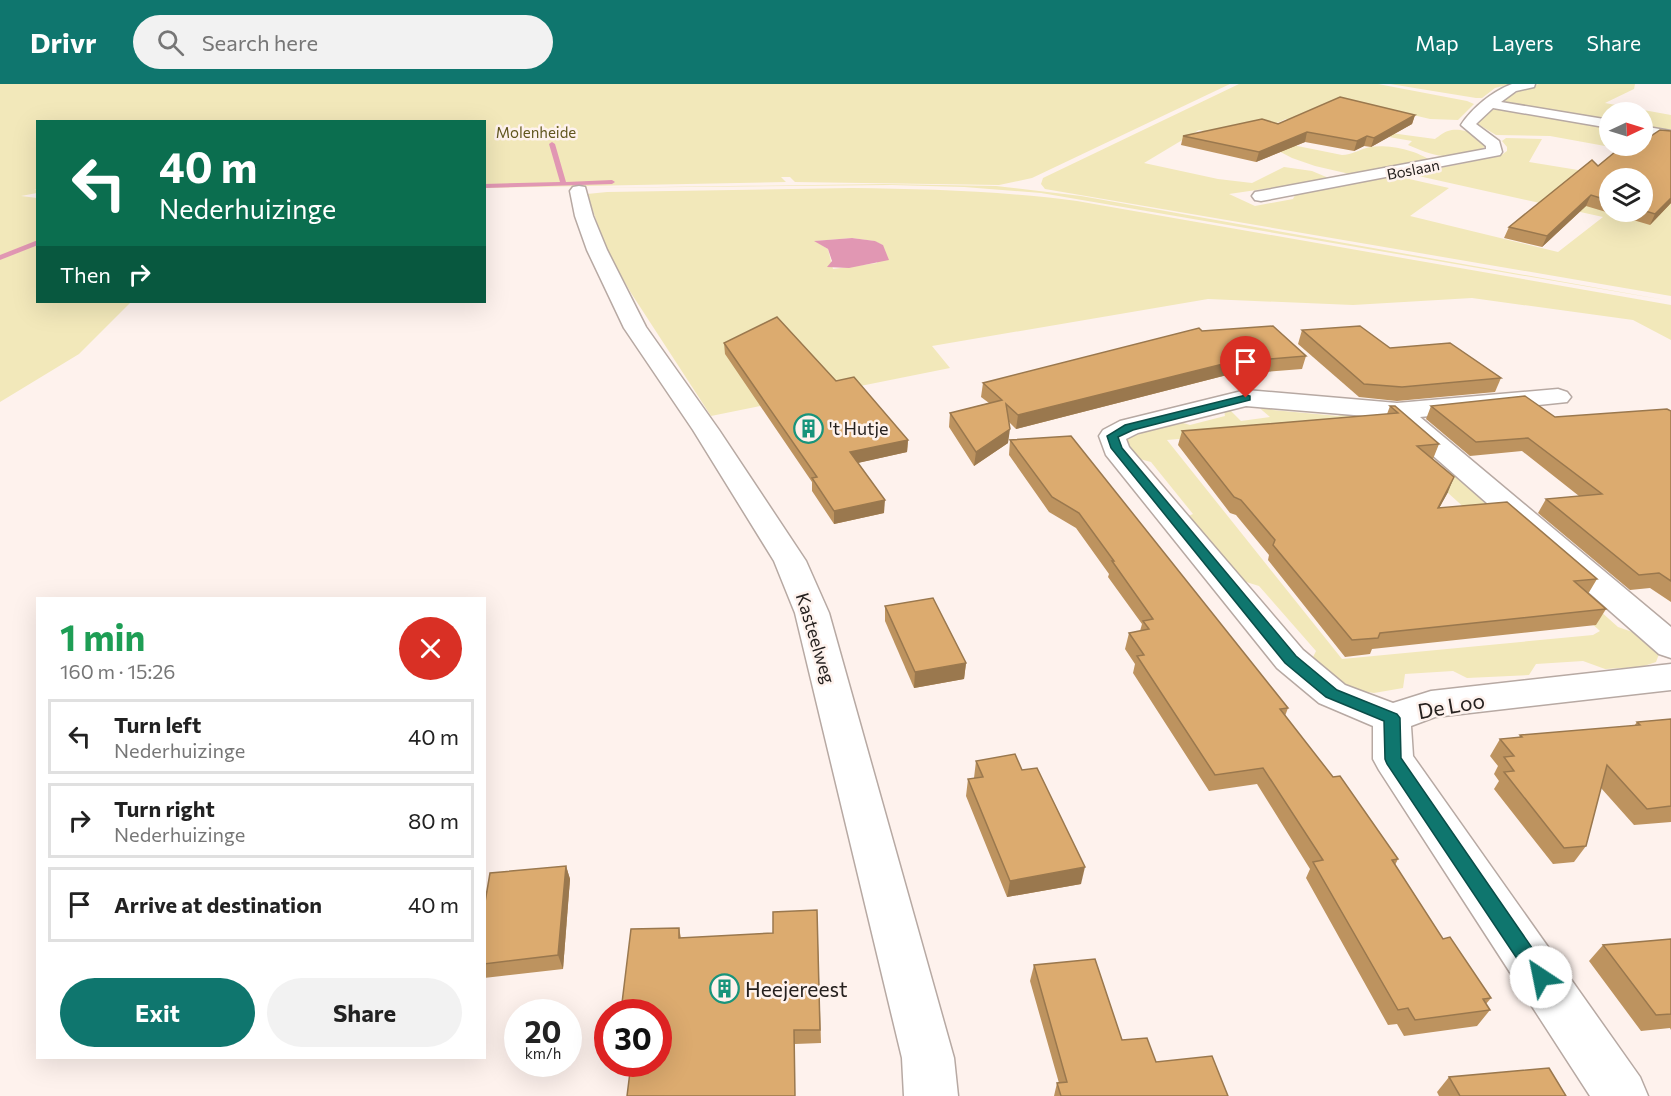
<!DOCTYPE html>
<html lang="en">
<head>
<meta charset="utf-8">
<style>
	body { margin:0; font-family:Commissioner,sans-serif; background:#f2f2f2; color:#222; height:100vh; display:flex; flex-direction:column; font-size:22px; white-space:nowrap }
	* { box-sizing:border-box; margin:0 }
	p { font-size:20px; color:#767676 }
	.icon { flex:none; width:33px; height:33px; fill:none; stroke:currentColor; stroke-width:2; stroke-linecap:round; stroke-linejoin:round }
	.map { position:relative; flex:1; overflow:hidden }
	.drawer { position:absolute; left:36px; top:513px; width:450px; height:462px; display:flex; flex-direction:column; background:#fff; border-radius:0px; box-shadow:0 6px 24px #0002 }
	.drawer>* { flex:none }
	.hud { position:absolute; left:36px; top:36px; width:450px; height:183px; border-radius:0px; box-shadow:0 6px 24px #0002; background:#0b6e4f; color:#fff; overflow:hidden }
	.needle { width:39px; rotate:86deg }
	.controls { position:absolute; left:1599px; top:18px; display:grid; gap:12px }
	.controls a { display:grid; place-items:center; width:54px; height:54px; border-radius:50%; background:#fff; box-shadow:0 6px 24px #0002; font-size:30px }
	.speed { position:absolute; left:504px; top:915px; display:flex; gap:12px; font-size:30px; font-weight:700; text-align:center }
	.speed>* { display:grid; place-content:center; width:78px; height:78px; border-radius:50%; background:#fff; box-shadow:0 6px 24px #0002; line-height:1 }
	.speed small { font-size:15px; font-weight:400 }
	.speed .limit { border:9px solid #d22; background:#fff; color:#111 }
	.pin { position:absolute; display:grid; place-items:center; width:51px; height:51px; color:#fff; margin:-62px -26px; border-radius:50% 50% 50% 0; rotate:-45deg; box-shadow:0 0 6px #0007 }
	.pin .icon { rotate:45deg }
	.me { position:absolute; width:66px; margin:-33px; rotate:326deg; stroke-linejoin:round; filter:drop-shadow(0 0 4px #0008) }
	.turn { display:flex; align-items:center; gap:21px; height:126px; padding:0 24px; font-size:27px }
	.turn .icon { width:78px; height:78px; stroke-width:2.5 }
	.turn b { display:block; font-size:42px; line-height:51px }
	.then { display:flex; align-items:center; height:57px; padding:0 24px; background:#0003; gap:12px; font-size:22px }
	.round { display:grid; place-items:center; flex:none; width:63px; height:63px; border-radius:32px; background:#f2f2f2 }
	.head { display:flex; align-items:center; justify-content:space-between; height:102px; padding:0 24px }
	h1 { font-size:36px; font-weight:700; line-height:45px; color:#1e9e55 }
	.primary-button { display:flex; gap:12px; margin-top:auto; padding:12px 24px }
	.primary-button a { flex:1; height:69px; border-radius:36px; background:#0f766e; color:#fff; font-size:24px; font-weight:700; line-height:69px; text-align:center }
	.primary-button a+a { background:#f2f2f2; color:#222 }
	ul { padding:0; list-style:none }
	li { display:flex; align-items:center; gap:18px; height:75px; margin:0 12px 9px; padding:0 12px; border:3px solid #e0e0e0; border-radius:0px }
	li div { flex:1 }
	li b { display:block; font-size:22px }
	li em { font-style:normal }
	header { display:flex; align-items:center; gap:36px; box-sizing:border-box; height:84px; padding:0 30px; background:#0f766e; color:#fff }
	header strong { font-size:28px }
	nav { display:flex; gap:33px; margin-inline-start:auto; font-size:21px }
	.search { width:420px; height:54px; background:#f2f2f2; display:flex; align-items:center; gap:15px; box-sizing:border-box; padding:0 21px; border-radius:33px; color:#767676; font-size:22px }
	.map>svg:first-child { display:block }
</style>
</head>
<body>
<header>
<strong>Drivr</strong>
<div class="search"><svg class="icon" aria-label="search" viewBox="0 0 24 24"><circle cx="10" cy="10" r="6"/><path d="M15 15l6 6"/></svg>Search here</div>
<nav><a>Map</a><a>Layers</a><a>Share</a></nav>
</header>
<div class="map">
<svg width="1671" height="1012" viewBox="0 0 1671 1012">
	<rect width="100%" height="100%" fill="#fef2ed"/>
	<!-- green -->
	<g fill="#f2e8ba" fill-rule="evenodd">
		<polygon points="0,0 1230,0 1032,94 999,101 795,98 790,93 781,93 786,98 485,104 484,38 38,38 38,105 34,106 37,106 37,109 21,112 37,114 38,218 131,218 79,270 0,318"/>
		<path d="M1239,0H1378L1467,17L1474,20L1458,36L1430,35L1362,19L1376,47L1435,55C1439,52 1444,48 1448,47C1460,43 1482,50 1486,62C1480,67 1475,68 1468,70C1442,75 1432,71 1408,61L1412,57L1286,35L1247,52L1342,71C1352,71 1360,65 1370,63C1387,60 1417,66 1431,77L1354,91L1315,82L1292,74L1265,60L1199,46L1144,79L1218,95L1252,99L1284,83L1312,87L1331,95L1229,110L1255,122L1293,115L1295,111L1396,92L1449,104L1410,132L1558,168L1603,133L1414,91L1415,89L1500,72L1507,67V63L1502,57L1506,54L1542,55L1529,78L1627,94H1610V128H1642L1671,102V212L1045,105L1041,100L1043,94Z"/>
		<polygon points="1390,0 1511,0 1495,4 1482,14 1476,14"/>
		<polygon points="1539,0 1635,0 1634,5 1605,19 1671,31 1671,49 1643,44 1642,28 1610,28 1609,38 1502,17 1524,4"/>
		<polygon points="1505,25 1609,42 1610,62 1642,62 1643,48 1671,53 1671,74 1550,52 1496,51 1476,39 1491,26"/>
		<polygon points="884,100 996,102 1081,112 1671,217 1041,109 964,103 892,101 584,104"/>
		<path d="M852,104C928,105 1002,107 1077,117L1671,221V256L1633,236L1472,214L1353,221L1208,215L932,262L950,284L711,332L631,209L607,167L587,110L607,108ZM852,154L874,157L883,161L877,179L833,185L828,165L815,157Z"/>
		<path d="M1256,321H1268L1273,326L1338,332L1352,327L1373,330L1437,384L1458,390L1543,476L1618,543L1641,551L1659,570L1656,578L1641,583L1605,585L1583,577L1536,580L1529,591L1467,594L1453,587L1405,590L1403,604L1374,609L1350,605L1310,579L1316,567L1259,502L1240,496L1184,434L1193,430L1151,378L1132,373L1126,359L1129,354L1152,345L1180,338L1190,341L1225,332L1224,327L1229,325L1241,337L1270,333ZM1370,338L1600,547L1593,551L1342,575L1167,356Z"/>
	</g>
	<!-- water -->
	<polygon fill="#e197b3" points="852,154 875,157 883,161 889,176 849,184 827,183 832,177 828,165 814,157"/>
	<g fill="none" stroke-linecap="round" stroke-linejoin="round">
		<!-- stream -->
		<g fill="#e197b3" fill-rule="evenodd">
			<polygon points="552,58 555,60 566,98 612,96 615,98 612,100 484,104 484,100 560,98 549,60"/>
			<polygon points="38,156 38,161 0,176 0,171"/>
		</g>
		<defs>
			<g id="minor">
				<path d="M1512,0H1535L1534,3L1516,7L1501,18L1610,36V44L1493,24L1476,40L1499,57L1502,68L1500,71L1261,117L1255,116L1252,112L1255,108L1261,107L1486,65V62L1461,41C1472,24 1493,7 1512,0Z"/>
				<polygon points="1642,42 1671,47 1671,55 1642,50"/>
				<polygon points="579,102 585,103 593,132 607,166 646,243 719,346 806,477 829,529 954,974 958,1012 904,1012 902,974 795,529 774,477 693,346 624,244 587,166 575,132 570,107 573,103"/>
				<polygon points="1558,305 1567,308 1571,313 1567,318 1420,333 1671,543 1671,574 1659,570 1390,334 1246,322 1138,349 1126,355 1129,363 1303,566 1345,601 1393,619 1431,607 1671,580 1671,606 1435,633 1411,642 1413,672 1640,993 1648,1012 1590,1012 1379,686 1373,675 1373,642 1319,619 1277,584 1106,371 1099,352 1103,346 1120,337 1246,306 1397,319"/>
			</g>
		</defs>
		<!-- minor casing -->
		<use href="#minor" stroke="#b7a9a3" stroke-width="3"/>
		<!-- minor -->
		<use href="#minor" fill="#fff" fill-rule="evenodd"/>
	</g>
	<!-- wall -->
	<g fill="#bd935f" fill-rule="evenodd">
		<polygon points="1415,31 1412,40 1371,63 1364,62 1354,67 1305,58 1256,78 1181,61 1183,52 1278,40"/>
		<path d="M1660,46L1671,47V119L1650,141L1586,122L1542,163L1504,154L1509,143L1592,76L1598,82L1621,63L1633,65L1638,62H1642V58ZM1610,94H1642V128H1610Z"/>
		<polygon points="1302,246 1390,264 1501,294 1495,308 1397,317 1359,313 1298,260"/>
		<polygon points="1202,247 1306,272 1302,285 1227,291 1016,345 1009,338 1008,359 974,382 949,343 950,329 989,319 981,313 983,299"/>
		<polygon points="724,259 908,356 907,368 857,379 884,429 834,440 812,407 812,398 725,270"/>
		<polygon points="1390,322 1439,360 1433,375 1448,408 1439,424 1597,495 1588,510 1606,525 1596,541 1372,565 1370,570 1345,573 1268,476 1269,471 1236,431 1230,429 1178,361 1182,347 1387,330"/>
		<polygon points="1431,322 1555,333 1671,327 1671,518 1650,504 1630,506 1538,429 1546,415 1579,412 1522,367 1470,372 1426,335"/>
		<polygon points="1010,356 1288,624 1285,632 1333,693 1398,775 1395,781 1443,855 1491,914 1486,920 1490,926 1477,942 1404,952 1397,940 1388,941 1306,794 1310,785 1257,700 1209,707 1133,589 1135,580 1125,565 1129,549 1140,547 1142,540 1108,493 1109,490 1076,444 1049,428 1009,371"/>
		<polygon points="885,522 966,579 964,595 914,604 885,537"/>
		<polygon points="1671,635 1671,738 1634,741 1601,704 1586,762 1574,778 1553,780 1494,705 1499,697 1494,690 1498,682 1490,672 1500,655 1519,654 1520,651 1634,642 1637,638"/>
		<polygon points="976,677 1022,686 1081,800 1007,813 966,712 968,695 974,694"/>
		<polygon points="566,782 570,795 563,885 484,894 484,824"/>
		<polygon points="817,826 821,959 795,960 658,928 624,928 622,919 679,844 681,854 773,849"/>
		<polygon points="1671,855 1671,946 1670,944 1641,947 1589,877 1603,861"/>
		<polygon points="1034,881 1122,956 1156,978 1228,1012 1054,1012 1057,999 1059,999 1030,897"/>
		<polygon points="1449,993 1566,1012 1439,1012 1437,1008"/>
	</g>
	<!-- shaded-wall -->
	<g fill="#9a784e">
		<polygon points="1415,31 1412,40 1371,63 1374,54"/>
		<polygon points="1307,48 1305,58 1256,78 1259,68"/>
		<polygon points="1367,52 1364,62 1354,67 1357,57"/>
		<polygon points="1591,111 1586,122 1542,163 1547,152"/>
		<polygon points="1671,114 1671,119 1650,141 1655,130"/>
		<polygon points="1231,278 1227,291 1016,345 1018,331"/>
		<polygon points="1010,345 1008,359 974,382 976,368"/>
		<polygon points="908,356 907,368 849,381 850,368"/>
		<polygon points="1454,393 1448,408 1431,439 1438,424"/>
		<polygon points="885,416 884,429 834,440 834,427"/>
		<polygon points="966,579 964,595 914,604 915,588"/>
		<polygon points="566,782 570,795 563,885 558,871"/>
		<polygon points="1085,783 1081,800 1007,813 1010,797"/>
	</g>
	<!-- building -->
	<g fill="#dcab6f" stroke="#9a784e" stroke-width="1.5">
		<polygon points="1340,13 1415,31 1374,54 1367,52 1357,57 1307,48 1259,68 1183,52 1262,35 1278,40"/>
		<polygon points="1660,46 1671,47 1671,114 1655,130 1642,126 1642,94 1610,94 1610,117 1591,111 1547,152 1509,143 1592,76 1598,82 1621,63 1633,65 1638,62 1642,62 1642,58"/>
		<polygon points="777,233 836,297 854,293 908,356 850,368 885,416 834,427 812,394 817,393 724,259"/>
		<polygon points="1273,242 1306,272 1231,278 1018,331 1006,320 1010,345 976,368 950,329 1002,316 983,299 1199,244 1202,247"/>
		<polygon points="1360,242 1390,264 1450,259 1501,294 1402,303 1364,300 1302,246"/>
		<polygon points="1525,312 1555,333 1667,325 1671,327 1671,497 1659,489 1639,491 1546,415 1602,410 1528,354 1476,358 1431,322"/>
		<polygon points="1390,322 1395,322 1439,360 1417,362 1454,393 1438,424 1507,418 1597,495 1574,497 1606,525 1380,549 1378,554 1352,556 1273,461 1275,456 1241,416 1234,413 1182,347 1398,329"/>
		<polygon points="1071,352 1288,624 1280,625 1333,693 1340,692 1398,775 1392,776 1443,855 1450,853 1491,914 1483,915 1490,926 1415,936 1408,924 1398,926 1313,778 1323,776 1263,684 1215,691 1137,572 1144,571 1129,549 1149,545 1143,537 1153,535 1112,477 1114,477 1079,429 1052,413 1010,356"/>
		<polygon points="933,514 966,579 915,588 885,522"/>
		<polygon points="1671,635 1671,722 1647,725 1607,681 1586,762 1564,764 1504,688 1514,687 1504,673 1514,672 1500,655 1522,653 1520,651 1640,641 1637,638"/>
		<polygon points="1015,670 1022,686 1037,684 1085,783 1010,797 968,695 983,693 976,677"/>
		<polygon points="566,782 558,871 484,880 484,824 490,789"/>
		<polygon points="817,826 820,946 794,946 795,1012 627,1012 631,980 658,980 658,928 638,928 639,918 622,919 631,845 679,844 679,854 773,849 773,828"/>
		<polygon points="1671,855 1671,930 1656,931 1603,861"/>
		<polygon points="1095,875 1122,956 1147,954 1156,978 1212,972 1228,1012 1061,1012 1057,999 1067,998 1034,881"/>
		<polygon points="1549,984 1566,1012 1460,1012 1449,993"/>
	</g>
	<!-- route -->
	<polygon fill="#0f766e" stroke="#0a4d48" stroke-width="1.5" points="1246,311 1250,312 1250,316 1133,346 1118,353 1122,364 1296,572 1337,606 1397,630 1400,634 1401,674 1548,887 1551,893 1548,900 1541,902 1534,900 1387,680 1385,675 1384,637 1326,613 1285,579 1111,364 1107,352 1125,341"/>
	<!-- icons -->
	<defs>
		<symbol id="building-ring" viewBox="-11 -11 22 22"><circle r="9.5" fill="#fef2ed" stroke="#18947b" stroke-width="1.5"/><path d="M-4-6H4V6H1V3H-1V6H-4ZM-2.5-4.3h1.7v1.8h-1.7ZM.8-4.3h1.7v1.8H.8ZM-2.5-1h1.7V.8h-1.7ZM.8-1h1.7V.8H.8Z" fill="#18947b"/></symbol>
	</defs>
	<g fill-rule="evenodd">
		<use href="#building-ring" x="792" y="328" width="33" height="33"/>
		<use href="#building-ring" x="708" y="888" width="33" height="33"/>
	</g>
	<g text-anchor="middle" dominant-baseline="central" stroke-width="5" stroke-linejoin="round" paint-order="stroke">
		<!-- far-park labels -->
		<g font-size="15" fill="#61561e" stroke="#fef2ed">
			<text x="536" y="48">Molenheide</text>
		</g>
		<!-- far-street labels -->
		<g font-size="15" fill="#26211f" stroke="#fef2ed">
			<text transform="translate(1413 85) rotate(-11)">Boslaan</text>
		</g>
		<!-- poi labels -->
		<g font-size="18" fill="#26211f" stroke="#fef2ed" text-anchor="start">
			<text x="829" y="344">'t Hutje</text>
		</g>
		<!-- street labels -->
		<g font-size="18" fill="#26211f" stroke="#fef2ed">
			<text transform="translate(816 554) rotate(73)">Kasteelweg</text>
		</g>
		<!-- near-street labels -->
		<g font-size="21" fill="#26211f" stroke="#fef2ed">
			<text transform="translate(1451 621) rotate(-10)">De Loo</text>
		</g>
		<!-- near-poi labels -->
		<g font-size="21" fill="#26211f" stroke="#fef2ed" text-anchor="start">
			<text x="745" y="904">Heejereest</text>
		</g>
	</g>
</svg>
<div class="controls">
<a><svg class="needle" viewBox="-14 -14 28 28"><path d="M0-13l5 13h-10z" fill="#e53935"/><path d="M0 13l5-13h-10z" fill="#767676"/></svg></a>
<a><svg class="icon" aria-label="layers" viewBox="0 0 24 24"><path d="M12 4l9 5-9 5-9-5zM3 14l9 5 9-5"/></svg></a>
</div>
<div class="speed"><div>20<small>km/h</small></div><div class="limit">30</div></div>
<div class="pin" style="left:1246px;top:314px;background:#d93025"><svg class="icon" aria-label="arrive" viewBox="0 0 24 24"><path d="M6 21V4h12l-3 4 3 4H6"/></svg></div>
<svg class="me" style="left:1541px;top:893px" viewBox="-20 -20 40 40"><circle r="19" fill="#fff"/><path d="M0-13L10 11 0 6-10 11z" fill="#0f766e"/></svg>
<div class="hud">
<div class="turn"><svg class="icon" aria-label="left" viewBox="0 0 24 24"><path d="M17 20v-9H6M10 6l-5 5 5 5"/></svg><div><b>40 m</b>Nederhuizinge</div></div>
<div class="then">Then<svg class="icon" aria-label="right" viewBox="0 0 24 24"><path d="M7 20v-9h11M14 6l5 5-5 5"/></svg></div>
</div>
<section class="drawer">
<div class="head"><div><h1>1 min</h1><p>160 m · 15:26</p></div><a class="round" style="background:#d93025;color:#fff"><svg class="icon" aria-label="close" viewBox="0 0 24 24"><path d="M6 6l12 12M18 6L6 18"/></svg></a></div>
<ul>
<li><svg class="icon" aria-label="left" viewBox="0 0 24 24"><path d="M17 20v-9H6M10 6l-5 5 5 5"/></svg><div><b>Turn left</b><p>Nederhuizinge</p></div><em>40 m</em></li>
<li><svg class="icon" aria-label="right" viewBox="0 0 24 24"><path d="M7 20v-9h11M14 6l5 5-5 5"/></svg><div><b>Turn right</b><p>Nederhuizinge</p></div><em>80 m</em></li>
<li><svg class="icon" aria-label="arrive" viewBox="0 0 24 24"><path d="M6 21V4h12l-3 4 3 4H6"/></svg><div><b>Arrive at destination</b></div><em>40 m</em></li>
</ul>
<div class="primary-button"><a>Exit</a><a>Share</a></div>
</section>
</div>
</body>
</html>
